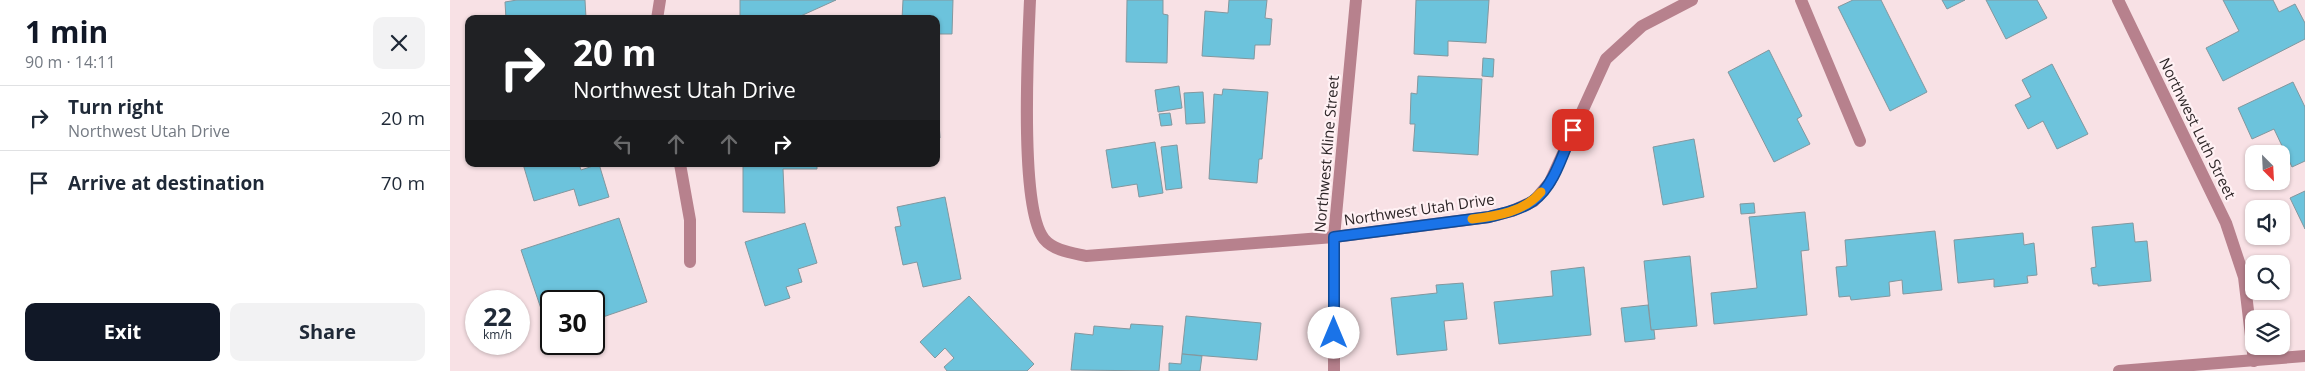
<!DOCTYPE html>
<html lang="en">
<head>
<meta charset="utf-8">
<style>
	body { margin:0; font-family:"Open Sans",sans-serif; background:#f2f2f3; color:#1f2937; height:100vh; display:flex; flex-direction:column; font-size:19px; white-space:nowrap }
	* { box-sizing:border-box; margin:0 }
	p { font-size:16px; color:#747a83 }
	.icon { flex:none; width:28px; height:28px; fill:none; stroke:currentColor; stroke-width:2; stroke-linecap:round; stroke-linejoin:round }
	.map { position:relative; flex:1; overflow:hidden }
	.details { display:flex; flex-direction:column; background:#fff; width:450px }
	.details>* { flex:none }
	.banner { position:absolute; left:15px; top:15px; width:475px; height:152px; border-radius:10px; box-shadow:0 1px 4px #0004; background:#202124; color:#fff; overflow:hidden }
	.needle { width:32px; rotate:156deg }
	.fabs { position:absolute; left:1795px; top:145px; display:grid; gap:10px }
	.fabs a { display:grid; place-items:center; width:45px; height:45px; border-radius:10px; background:#fff; box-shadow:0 1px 4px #0004; font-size:25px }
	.speed { position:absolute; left:15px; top:290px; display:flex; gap:10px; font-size:25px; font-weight:700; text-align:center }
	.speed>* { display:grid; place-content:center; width:65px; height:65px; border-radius:50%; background:#fff; box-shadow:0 1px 4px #0004; line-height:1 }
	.speed small { font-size:12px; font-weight:400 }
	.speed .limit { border:2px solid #111; border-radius:8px; background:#fff; color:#111 }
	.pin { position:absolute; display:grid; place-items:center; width:42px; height:42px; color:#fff; margin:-21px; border-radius:10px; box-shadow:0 2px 8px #0006 }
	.me { position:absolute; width:55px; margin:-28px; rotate:0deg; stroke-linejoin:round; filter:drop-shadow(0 0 4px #0008) }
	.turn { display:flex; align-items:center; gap:18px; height:105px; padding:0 25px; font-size:22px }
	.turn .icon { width:65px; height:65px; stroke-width:2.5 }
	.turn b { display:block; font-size:35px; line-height:42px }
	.lanes { display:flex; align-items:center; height:48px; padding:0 25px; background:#0003; justify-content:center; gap:25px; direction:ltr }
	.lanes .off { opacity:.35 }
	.round { display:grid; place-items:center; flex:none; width:52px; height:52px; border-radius:10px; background:#f2f2f3 }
	.head { display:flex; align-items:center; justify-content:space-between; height:85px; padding:0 25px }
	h1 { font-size:30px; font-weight:700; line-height:38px; color:#111827 }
	.primary-button { display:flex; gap:10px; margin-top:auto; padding:10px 25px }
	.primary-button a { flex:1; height:58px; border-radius:10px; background:#111827; color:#fff; font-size:20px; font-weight:700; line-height:58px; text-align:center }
	.primary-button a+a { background:#f2f2f3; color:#1f2937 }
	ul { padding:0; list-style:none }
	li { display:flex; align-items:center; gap:15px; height:65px; padding:0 25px; border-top:1px solid #e0e1e3 }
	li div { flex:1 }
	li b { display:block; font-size:19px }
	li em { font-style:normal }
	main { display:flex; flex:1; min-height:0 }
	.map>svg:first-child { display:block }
</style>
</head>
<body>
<main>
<section class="details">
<div class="head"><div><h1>1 min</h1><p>90 m · 14:11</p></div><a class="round"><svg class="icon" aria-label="close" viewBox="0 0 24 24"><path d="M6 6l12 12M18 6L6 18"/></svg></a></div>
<ul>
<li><svg class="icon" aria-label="right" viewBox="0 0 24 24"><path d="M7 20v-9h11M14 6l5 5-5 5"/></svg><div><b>Turn right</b><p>Northwest Utah Drive</p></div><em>20 m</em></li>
<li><svg class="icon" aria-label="arrive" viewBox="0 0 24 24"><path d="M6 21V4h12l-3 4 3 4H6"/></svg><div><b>Arrive at destination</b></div><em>70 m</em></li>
</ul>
<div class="primary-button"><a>Exit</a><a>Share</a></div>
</section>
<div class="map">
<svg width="1855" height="371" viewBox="0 0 1855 371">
	<rect width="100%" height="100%" fill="#f8e1e5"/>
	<!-- building -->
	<g fill="#6cc3dc" stroke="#83979e">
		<polygon points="67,0 135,0 136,18 56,19 55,2"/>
		<polygon points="290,0 386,0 344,19 290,19"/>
		<polygon points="453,0 503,0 502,34 486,34 486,19 452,19"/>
		<polygon points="677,0 713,0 713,14 718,15 717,63 676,62"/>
		<polygon points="779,0 817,0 815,18 822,19 820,45 805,45 804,59 752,56 755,11 778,13"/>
		<polygon points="966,0 1039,0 1036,43 998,41 998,56 964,54"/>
		<polygon points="1403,0 1431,0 1477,92 1440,111 1388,7"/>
		<polygon points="1492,0 1515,0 1497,9"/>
		<polygon points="1536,0 1587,0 1597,18 1556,39"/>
		<polygon points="1773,0 1823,0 1829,12 1845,4 1855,23 1855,39 1773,81 1756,48 1789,31"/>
		<polygon points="1319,50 1352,116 1347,119 1360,144 1324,162 1278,72"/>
		<polygon points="1033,58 1044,59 1043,77 1032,76"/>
		<polygon points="1602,64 1638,134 1607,149 1593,121 1578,129 1565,105 1581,97 1572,80"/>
		<polygon points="968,76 1032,79 1028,155 963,151 965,124 960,124 961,93 967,94"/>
		<polygon points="486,77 490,138 486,138"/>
		<polygon points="1843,82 1855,107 1855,161 1842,167 1824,129 1802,139 1788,108"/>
		<polygon points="729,86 732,108 708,112 705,90"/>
		<polygon points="773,89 818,92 812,159 809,159 807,183 759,179 764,94 772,95"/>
		<polygon points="753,92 755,123 736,124 734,93"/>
		<polygon points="720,113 722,125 711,126 709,114"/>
		<polygon points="1244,139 1254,197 1213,205 1203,147"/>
		<polygon points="705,142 713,193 689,197 687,184 662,188 656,150"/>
		<polygon points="727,145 732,188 716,190 711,147"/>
		<polygon points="73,164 129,164 131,170 149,164 159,197 129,206 124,189 84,201"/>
		<polygon points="280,164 367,164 367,169 333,169 335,213 293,212 293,165"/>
		<polygon points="1855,191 1855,229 1840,198"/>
		<polygon points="495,197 511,279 473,287 467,262 453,265 445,227 451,226 447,207"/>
		<polygon points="1304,203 1305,213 1291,214 1290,204"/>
		<polygon points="1355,212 1359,250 1351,251 1357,315 1264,324 1261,293 1307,288 1299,217"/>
		<polygon points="169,218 197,302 144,320 144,301 101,301 100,335 71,250"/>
		<polygon points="355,223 367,263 348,269 352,282 336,287 340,298 315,306 295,242"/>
		<polygon points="1683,223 1685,242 1697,241 1701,281 1648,286 1648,284 1643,284 1641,268 1646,267 1642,227"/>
		<polygon points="1485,231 1492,290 1453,294 1452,280 1439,282 1440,296 1401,300 1400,296 1389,297 1386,267 1397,266 1395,240"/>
		<polygon points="1573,233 1574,245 1584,243 1587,275 1577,276 1578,283 1544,287 1544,279 1508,283 1504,240"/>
		<polygon points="1240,256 1247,326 1201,330 1194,261"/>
		<polygon points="1134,267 1141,335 1049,344 1044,302 1103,296 1101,271"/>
		<polygon points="1013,283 1017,319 994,321 997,350 947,355 941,298 987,293 986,285"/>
		<polygon points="519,296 584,364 577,371 497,371 494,367 504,358 495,348 485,358 470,342"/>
		<polygon points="1198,305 1201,330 1204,330 1205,339 1175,342 1171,308"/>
		<polygon points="736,316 811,323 807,360 732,354"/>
		<polygon points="681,324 713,326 709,371 621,370 625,333 643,335 644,326 680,329"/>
		<polygon points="732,354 752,356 750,371 719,371 719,363 731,364"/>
	</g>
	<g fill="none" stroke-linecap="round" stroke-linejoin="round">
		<!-- service -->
		<polyline stroke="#b7818d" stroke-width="12" points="1351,0 1410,141"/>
		<!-- minor -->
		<g stroke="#b7818d" stroke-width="12">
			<path d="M580,0C578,46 569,208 594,239C604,251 623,253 636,256L884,237L1039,217L1062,211L1084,201L1100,182L1156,59L1192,26L1242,0"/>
			<polyline points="1668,0 1776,223 1794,277 1804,361"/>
			<polyline points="207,19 210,0"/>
			<polyline points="230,164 240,220 240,262"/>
			<polyline points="884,371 884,237 906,0"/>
			<polyline points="1669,371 1855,356"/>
		</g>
	</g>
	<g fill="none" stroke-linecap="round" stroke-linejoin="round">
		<defs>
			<path id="route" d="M884,333V237L1039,217C1054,213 1070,210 1083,201C1104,187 1113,153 1123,130"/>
		</defs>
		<!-- route casing -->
		<use href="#route" stroke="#114b97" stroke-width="12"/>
		<!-- route -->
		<use href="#route" stroke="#1a73e8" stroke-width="9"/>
		<!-- slow -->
		<path stroke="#f59e0b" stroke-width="9" d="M1022,219C1047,216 1074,212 1091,192"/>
	</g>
	<g text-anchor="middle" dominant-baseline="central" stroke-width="4.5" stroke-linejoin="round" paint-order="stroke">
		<!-- street labels -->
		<g font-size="15" fill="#2d2527" stroke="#fff1f4">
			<text transform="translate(1748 128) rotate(64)">Northwest Luth Street</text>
			<text transform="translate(876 154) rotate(-85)">Northwest Kline Street</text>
			<text transform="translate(969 209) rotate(-8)">Northwest Utah Drive</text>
		</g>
	</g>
</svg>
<div class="fabs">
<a><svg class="needle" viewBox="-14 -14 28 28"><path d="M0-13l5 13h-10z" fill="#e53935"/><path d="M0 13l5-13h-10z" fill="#747a83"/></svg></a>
<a><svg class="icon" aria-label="sound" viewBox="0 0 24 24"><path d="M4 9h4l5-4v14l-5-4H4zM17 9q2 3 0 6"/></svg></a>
<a><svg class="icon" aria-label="search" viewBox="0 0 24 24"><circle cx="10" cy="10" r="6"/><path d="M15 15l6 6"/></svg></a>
<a><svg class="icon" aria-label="layers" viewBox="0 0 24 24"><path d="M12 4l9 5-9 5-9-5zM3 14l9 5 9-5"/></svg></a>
</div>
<div class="speed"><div>22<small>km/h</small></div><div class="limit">30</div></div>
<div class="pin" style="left:1123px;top:130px;background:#d93025"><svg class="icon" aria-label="arrive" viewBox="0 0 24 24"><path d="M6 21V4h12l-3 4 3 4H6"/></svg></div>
<svg class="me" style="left:884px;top:333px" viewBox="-20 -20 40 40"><circle r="19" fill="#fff"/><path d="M0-13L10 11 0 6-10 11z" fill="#1a73e8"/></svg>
<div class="banner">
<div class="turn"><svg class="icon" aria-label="right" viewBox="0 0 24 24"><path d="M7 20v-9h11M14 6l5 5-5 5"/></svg><div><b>20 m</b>Northwest Utah Drive</div></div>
<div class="lanes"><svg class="icon off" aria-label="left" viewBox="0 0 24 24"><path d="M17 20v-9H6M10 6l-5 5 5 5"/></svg><svg class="icon off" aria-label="ahead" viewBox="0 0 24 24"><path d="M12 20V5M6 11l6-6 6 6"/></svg><svg class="icon off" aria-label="ahead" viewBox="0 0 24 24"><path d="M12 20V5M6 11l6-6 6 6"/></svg><svg class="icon" aria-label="right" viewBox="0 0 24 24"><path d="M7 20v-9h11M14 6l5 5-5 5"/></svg></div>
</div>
</div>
</main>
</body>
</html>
